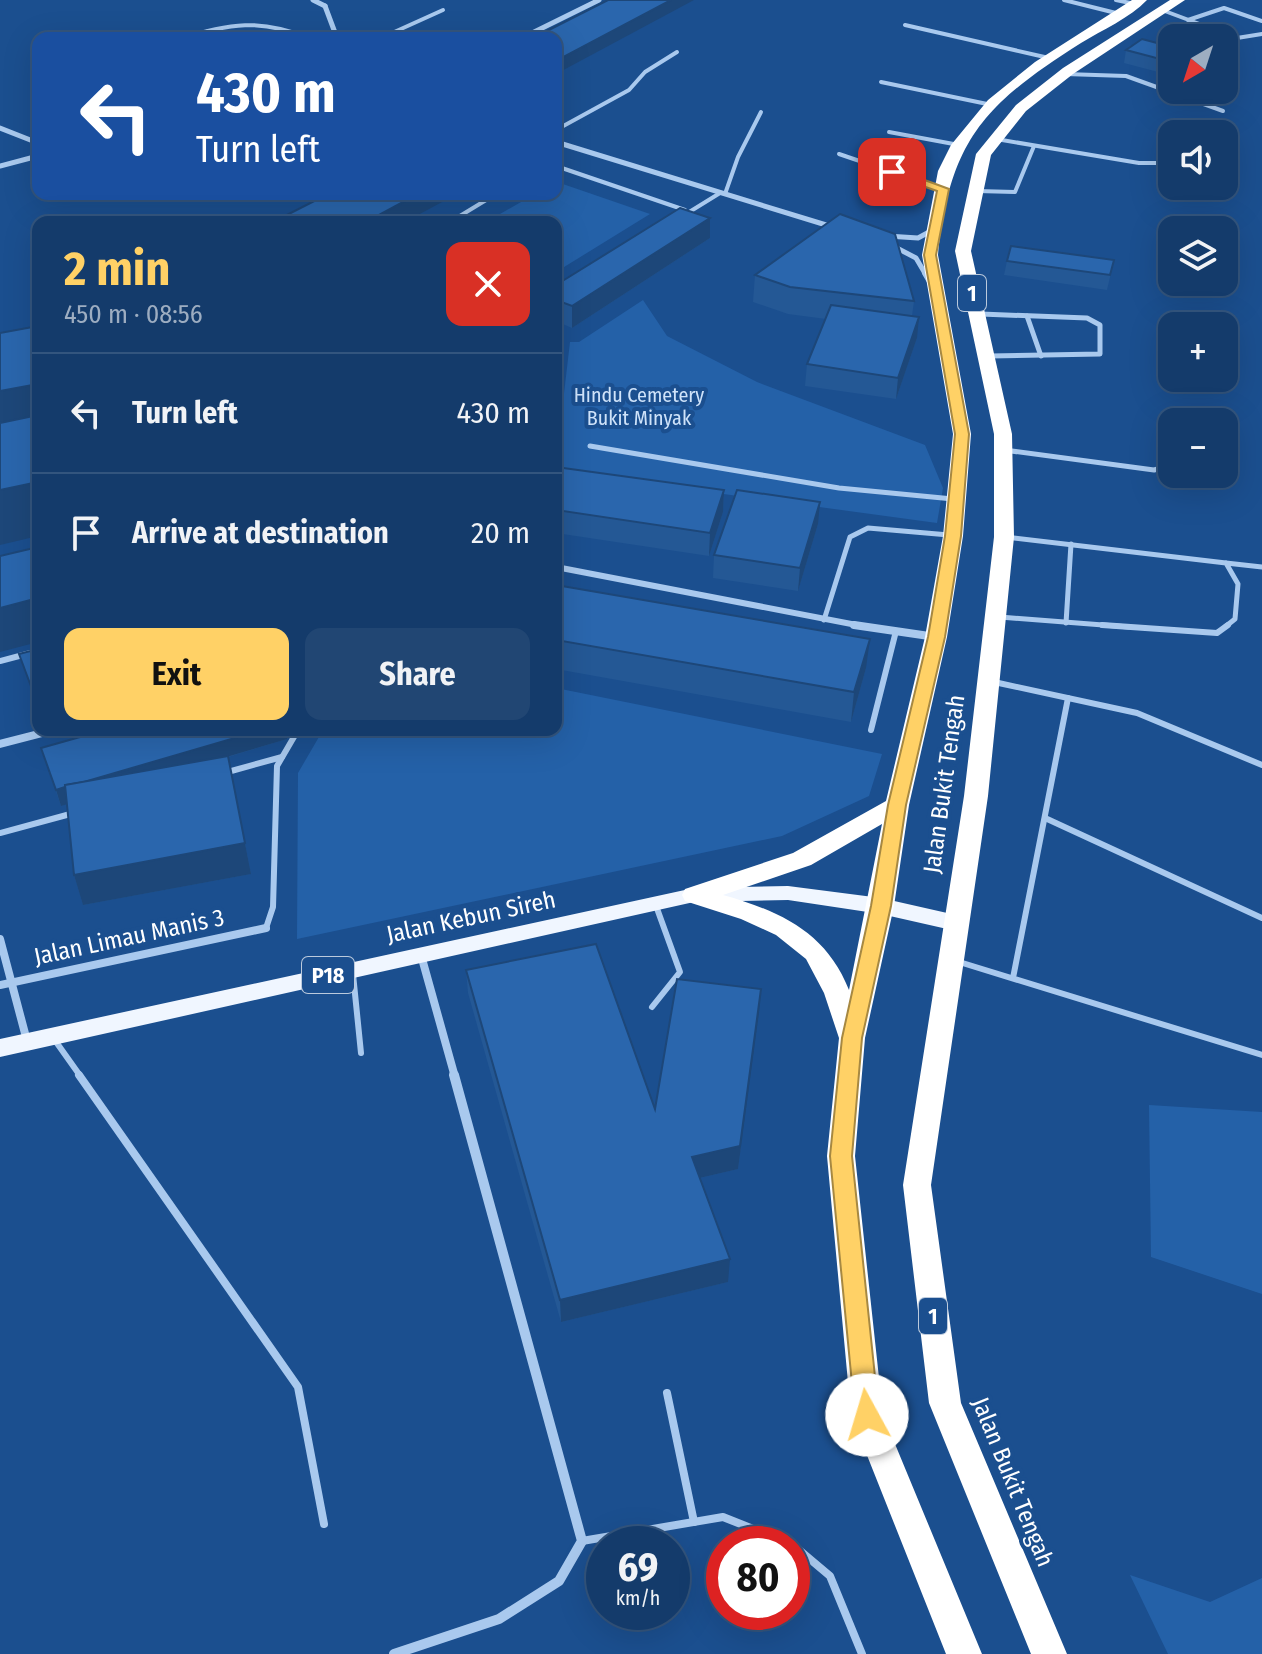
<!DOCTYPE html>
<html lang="en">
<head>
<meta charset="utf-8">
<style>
	body { margin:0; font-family:"Fira Sans Condensed",sans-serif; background:#214673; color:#f1f3f6; height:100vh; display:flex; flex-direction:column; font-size:30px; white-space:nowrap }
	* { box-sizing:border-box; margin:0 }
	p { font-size:26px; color:#9dadc1 }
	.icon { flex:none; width:44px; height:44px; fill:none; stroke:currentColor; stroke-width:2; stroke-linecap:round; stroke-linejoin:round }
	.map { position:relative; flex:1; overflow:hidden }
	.drawer { position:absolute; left:32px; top:216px; width:530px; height:520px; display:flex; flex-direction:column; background:#143b6b; border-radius:16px; box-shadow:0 8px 32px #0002,0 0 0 2px #33557e }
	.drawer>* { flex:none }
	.top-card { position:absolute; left:32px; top:32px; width:530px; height:168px; border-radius:16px; box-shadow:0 8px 32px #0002,0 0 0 2px #33557e; background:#1a4fa0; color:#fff; overflow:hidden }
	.needle { width:52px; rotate:219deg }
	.tools { position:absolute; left:1158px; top:24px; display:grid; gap:16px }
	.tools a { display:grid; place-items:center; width:80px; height:80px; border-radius:16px; background:#143b6b; box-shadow:0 8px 32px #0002,0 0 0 2px #33557e; font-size:40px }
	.speed { position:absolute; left:586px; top:1526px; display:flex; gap:16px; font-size:40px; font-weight:700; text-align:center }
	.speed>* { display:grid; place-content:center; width:104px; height:104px; border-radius:50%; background:#143b6b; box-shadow:0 8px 32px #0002,0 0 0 2px #33557e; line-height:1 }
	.speed small { font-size:20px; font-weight:400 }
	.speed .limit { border:12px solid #d22; background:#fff; color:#111 }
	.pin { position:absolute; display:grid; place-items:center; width:68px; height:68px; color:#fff; margin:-34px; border-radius:16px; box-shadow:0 4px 12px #0006 }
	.me { position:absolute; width:88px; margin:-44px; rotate:354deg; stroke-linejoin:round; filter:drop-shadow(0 0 6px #0008) }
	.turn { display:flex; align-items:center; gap:28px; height:168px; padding:0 32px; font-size:36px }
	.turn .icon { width:104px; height:104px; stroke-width:2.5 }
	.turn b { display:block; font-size:56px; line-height:68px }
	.round { display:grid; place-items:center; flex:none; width:84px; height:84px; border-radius:16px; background:#214673 }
	.summary { display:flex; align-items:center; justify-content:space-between; height:136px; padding:0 32px }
	h1 { font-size:48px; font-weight:700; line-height:60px; color:#ffd166 }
	.button { display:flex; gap:16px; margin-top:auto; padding:16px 32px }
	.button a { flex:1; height:92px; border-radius:16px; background:#ffd166; color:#111; font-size:32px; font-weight:700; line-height:92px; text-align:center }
	.button a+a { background:#214673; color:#f1f3f6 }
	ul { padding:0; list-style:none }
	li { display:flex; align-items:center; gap:24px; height:120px; padding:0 32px; border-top:2px solid #33557e }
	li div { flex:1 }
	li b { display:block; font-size:30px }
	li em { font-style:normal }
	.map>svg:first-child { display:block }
</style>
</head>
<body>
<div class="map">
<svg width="1262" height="1654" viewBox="0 0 1262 1654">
	<rect width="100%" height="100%" fill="#1b4f8f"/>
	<!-- green -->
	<g fill="#2461a8">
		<polygon points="557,182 650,214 556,272 556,222 486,222 535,194 556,194"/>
		<polygon points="643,300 667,336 757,382 925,445 943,488 937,523 562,472 556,462 570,342 579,342"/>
		<polygon points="556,688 882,754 869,796 782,836 297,939 298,773 323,730 556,730"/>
		<polygon points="1149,1105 1262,1112 1262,1294 1151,1257"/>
		<polygon points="1130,1575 1210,1602 1262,1578 1262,1654 1168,1654"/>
	</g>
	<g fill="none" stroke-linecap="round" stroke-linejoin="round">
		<!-- lane-far3 -->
		<g stroke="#a9c9ee" stroke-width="4">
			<polyline points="1064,0 1120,14"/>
			<polyline points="1116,0 1135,4"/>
			<polyline points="1162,10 1237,38 1262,34"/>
			<polyline points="1188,20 1224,8 1262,21"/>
			<polyline points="905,25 1049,58"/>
			<polyline points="208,31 222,38"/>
			<path d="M181,38C232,24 258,18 309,38"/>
			<polyline points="381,38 443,10"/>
			<polyline points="1065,74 1126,76 1223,111"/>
			<polyline points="881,82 992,105"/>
			<polyline points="556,130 629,90 645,72 677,52"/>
			<polyline points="889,132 959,145"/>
			<polyline points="996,139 1139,163 1162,163 1172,156"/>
			<polyline points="839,154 939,188"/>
			<polyline points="556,166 685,210"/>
			<polyline points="977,191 1015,192 1034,146"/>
			<polyline points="725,194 738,157 761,112"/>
			<polyline points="686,214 720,193"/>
			<polyline points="450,222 496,194"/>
		</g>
		<!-- lane-far2 -->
		<g stroke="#a9c9ee" stroke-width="5">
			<polyline points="981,314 1087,318 1100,325 1100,354 990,356"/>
			<polyline points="1027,316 1041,356"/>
			<polyline points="590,446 839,488 953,499"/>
			<polyline points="1004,450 1154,470 1172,465"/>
			<polyline points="1006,537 1226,563 1238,584 1235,619 1225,627"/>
			<polyline points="1226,563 1262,567"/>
			<polyline points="1000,617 1129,627"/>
			<polyline points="824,620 850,537 868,528 949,535"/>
			<polyline points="1066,623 1071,544"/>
		</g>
		<!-- lane-far1 -->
		<g stroke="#a9c9ee" stroke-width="6">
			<polyline points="1102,625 1217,633 1228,625"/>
			<polyline points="0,661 38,651"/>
			<polyline points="994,682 1137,713 1262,765"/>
			<polyline points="871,730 896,631"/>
			<polyline points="224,773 282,757"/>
			<polyline points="1045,818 1262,918"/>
			<polyline points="0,833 74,813"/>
			<polyline points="266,928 273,907 277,766 298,730"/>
			<polyline points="956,961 1262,1055"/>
			<polyline points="353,974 361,1053"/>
			<polyline points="1013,978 1068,698"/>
			<polyline points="652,1007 680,972 655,903"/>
			<polyline points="54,1039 81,1077"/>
		</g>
		<!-- lane -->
		<g stroke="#a9c9ee" stroke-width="8">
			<polyline points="79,1075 298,1387 324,1524"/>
			<polyline points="667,1393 694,1522"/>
			<polyline points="582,1541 723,1517 791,1544"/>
			<polyline points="792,1544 830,1576 862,1654"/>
		</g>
		<!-- street-far3 -->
		<g stroke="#a9c9ee" stroke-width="5">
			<polyline points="313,0 325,6"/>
			<polyline points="325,6 337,38"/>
			<polyline points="522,38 599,0"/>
			<polyline points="0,128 38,143"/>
			<polyline points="556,142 836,228"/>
			<polyline points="0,166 38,156"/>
			<polyline points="887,236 918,238 931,231"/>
			<polyline points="891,245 916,258 926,275"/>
		</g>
		<!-- street-far2 -->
		<g stroke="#a9c9ee" stroke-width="6">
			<polyline points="925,273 929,280"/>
			<polyline points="556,567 867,627"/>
		</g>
		<!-- street-far1 -->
		<g stroke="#a9c9ee" stroke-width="8">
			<polyline points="854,625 936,637"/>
			<polyline points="0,744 54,730"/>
			<polyline points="0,939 27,1041"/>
			<polyline points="421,955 455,1077"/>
			<polyline points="0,985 266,928"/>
		</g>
		<!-- street -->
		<polyline stroke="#a9c9ee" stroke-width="10" points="394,1654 499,1619 559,1581 582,1541 454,1075"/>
		<!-- primary -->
		<polygon fill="#f0f6ff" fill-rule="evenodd" points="788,886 881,898 956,915 963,918 967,923 963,928 956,931 881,914 788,900 694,902 0,1057 0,1039 694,888"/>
		<!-- highway -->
		<g fill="#fff" fill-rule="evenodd">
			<path d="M1132,0H1147C1130,18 1102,30 1081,43C985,104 950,139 938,255L971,434L963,536L947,637L909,805L894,906L865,1038L855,1156L883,1415L982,1654H946L851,1415L827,1156L839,1038L824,993L806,959L776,935L741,919L685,901L682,895L685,889L793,853L886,801L925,637L943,536L953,434L922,255L938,171L951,145L988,100L1035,62ZM882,824L849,990C826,932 780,911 723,895L811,865Z"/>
			<polygon points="1170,0 1185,0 1073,74 1026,111 991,155 971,251 1012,434 1014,537 988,796 931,1185 961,1403 1067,1654 1031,1654 929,1403 903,1185 964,796 994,537 994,434 955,251 976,154 1016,105 1063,68"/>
		</g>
	</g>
	<!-- wall -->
	<g fill="#245895">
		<polygon points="1172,47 1172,62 1158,72 1124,63 1126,50"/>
		<polygon points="710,218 710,238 572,328 556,321 556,285"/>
		<polygon points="1114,260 1107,290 1004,275 1007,261"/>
		<polygon points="755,275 914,301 912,316 917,338 896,399 805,386 807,364 826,319 788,314 753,302"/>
		<polygon points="556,467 724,490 723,512 709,556 556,533"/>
		<polygon points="818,524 798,591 713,578 714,555"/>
		<polygon points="556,585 866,668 851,722 556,669"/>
		<polygon points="38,649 37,705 19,654"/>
		<polygon points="287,739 228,757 251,874 83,905 74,875 67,804 61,806 41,748"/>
		<polygon points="466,970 655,1109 761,989 759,1013 738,1169 700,1178 728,1282 561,1322 468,993"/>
	</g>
	<!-- shaded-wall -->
	<g fill="#1d4779">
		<polygon points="671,0 694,0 556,74 556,61"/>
		<polygon points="1172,51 1172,62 1158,72 1160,59"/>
		<polygon points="418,194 457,194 405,222 366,222"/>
		<polygon points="710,218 710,238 572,328 572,306"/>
		<polygon points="919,317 917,338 896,399 898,378"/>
		<polygon points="38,384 38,437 0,445 0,391"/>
		<polygon points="38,482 38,536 0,545 0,490"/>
		<polygon points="724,490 723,512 709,556 710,533"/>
		<polygon points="820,502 818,524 798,591 800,568"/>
		<polygon points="38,598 38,642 0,652 0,608"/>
		<polygon points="870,639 866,668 851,722 854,692"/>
		<polygon points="38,688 38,705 37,705 32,689"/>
		<polygon points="262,730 286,730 287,739 61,806 56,790"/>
		<polygon points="228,757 251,874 83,905 74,875"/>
		<polygon points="761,989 759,1013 738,1169 691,1180 692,1157"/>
		<polygon points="730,1259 728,1282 561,1322 560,1300"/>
	</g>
	<!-- building -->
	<g fill="#2a66ad" stroke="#1d4779" stroke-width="2">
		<polygon points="608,0 671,0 556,61 556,38 533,38"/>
		<polygon points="1142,39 1172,47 1172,51 1160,59 1126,50"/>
		<polygon points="328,194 418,194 366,222 273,222"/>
		<polygon points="680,208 710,218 572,306 556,300 556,285"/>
		<polygon points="840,214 895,234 914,301 790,287 755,275"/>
		<polygon points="388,219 397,222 382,222"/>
		<polygon points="1011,246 1114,260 1110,275 1007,261"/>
		<polygon points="831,305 919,317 898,378 807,364"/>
		<polygon points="38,326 38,384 0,391 0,333"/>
		<polygon points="38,415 38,482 0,490 0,423"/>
		<polygon points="556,467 724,490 710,533 556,510"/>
		<polygon points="737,490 820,502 800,568 714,555"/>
		<polygon points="38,547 38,598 0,608 0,556"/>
		<polygon points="556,585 870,639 854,692 556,640"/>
		<polygon points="38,649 38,688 32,689 19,654"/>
		<polygon points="105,730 262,730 84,782 65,785 65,787 56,790 41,748"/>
		<polygon points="228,756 245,843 74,875 65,785"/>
		<polygon points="596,944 655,1109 677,979 761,989 740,1146 692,1157 730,1259 560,1300 466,970"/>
	</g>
	<!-- route -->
	<polygon fill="#ffd166" stroke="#a68842" stroke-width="2" points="892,168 949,189 936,255 969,434 961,536 945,637 906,805 891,906 862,1038 852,1156 879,1415 875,1423 867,1426 858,1423 855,1415 830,1156 842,1038 871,906 888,805 928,637 945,536 955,434 924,255 937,191 888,174"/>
	<g text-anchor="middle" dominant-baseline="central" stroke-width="8" stroke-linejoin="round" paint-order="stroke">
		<!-- far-park labels -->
		<g font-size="20" fill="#cfe3fa" stroke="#1b4f8f">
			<text x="639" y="395">Hindu Cemetery<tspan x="639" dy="23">Bukit Minyak</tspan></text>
		</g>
		<!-- shield labels -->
		<g fill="#1b4f8f" stroke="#bbcadd" stroke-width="2">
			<rect x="958" y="275" width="28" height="36" rx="6"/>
			<rect x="302" y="957" width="52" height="36" rx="6"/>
			<rect x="919" y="1298" width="28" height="36" rx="6"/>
		</g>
		<g font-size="22" font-weight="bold" fill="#fff">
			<text x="972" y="293">1</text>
			<text x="328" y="975">P18</text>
			<text x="933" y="1316">1</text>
		</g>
		<!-- street labels -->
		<g font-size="24" fill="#fff" stroke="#1b4f8f">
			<text transform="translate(944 784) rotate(-82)">Jalan Bukit Tengah</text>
			<text transform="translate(471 917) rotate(-12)">Jalan Kebun Sireh</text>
			<text transform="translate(129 937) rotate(-12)">Jalan Limau Manis 3</text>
			<text transform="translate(1013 1482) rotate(68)">Jalan Bukit Tengah</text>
		</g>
	</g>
</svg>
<div class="tools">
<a><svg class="needle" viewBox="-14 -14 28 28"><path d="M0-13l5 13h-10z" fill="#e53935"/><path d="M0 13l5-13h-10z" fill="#9dadc1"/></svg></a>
<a><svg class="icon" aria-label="sound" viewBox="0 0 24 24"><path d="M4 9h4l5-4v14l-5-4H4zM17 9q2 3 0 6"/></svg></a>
<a><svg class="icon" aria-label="layers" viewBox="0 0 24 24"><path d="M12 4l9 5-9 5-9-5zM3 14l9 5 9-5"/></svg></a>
<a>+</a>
<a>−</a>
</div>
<div class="speed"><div>69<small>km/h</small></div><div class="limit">80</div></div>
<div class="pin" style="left:892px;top:172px;background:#d93025"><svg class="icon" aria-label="arrive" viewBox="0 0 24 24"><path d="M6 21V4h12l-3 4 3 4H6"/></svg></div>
<svg class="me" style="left:867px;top:1415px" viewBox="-20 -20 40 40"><circle r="19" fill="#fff"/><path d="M0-13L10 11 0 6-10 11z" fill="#ffd166"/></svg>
<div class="top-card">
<div class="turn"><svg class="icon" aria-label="left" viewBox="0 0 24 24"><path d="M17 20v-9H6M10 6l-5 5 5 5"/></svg><div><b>430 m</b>Turn left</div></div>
</div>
<section class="drawer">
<div class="summary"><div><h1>2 min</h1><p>450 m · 08:56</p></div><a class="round" style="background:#d93025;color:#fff"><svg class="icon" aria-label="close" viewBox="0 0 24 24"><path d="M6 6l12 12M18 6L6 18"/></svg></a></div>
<ul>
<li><svg class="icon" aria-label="left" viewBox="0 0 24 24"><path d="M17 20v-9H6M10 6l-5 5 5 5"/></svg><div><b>Turn left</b></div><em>430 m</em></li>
<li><svg class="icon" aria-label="arrive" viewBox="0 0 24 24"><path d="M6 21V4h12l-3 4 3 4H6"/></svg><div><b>Arrive at destination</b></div><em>20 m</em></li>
</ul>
<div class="button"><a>Exit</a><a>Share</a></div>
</section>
</div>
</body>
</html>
